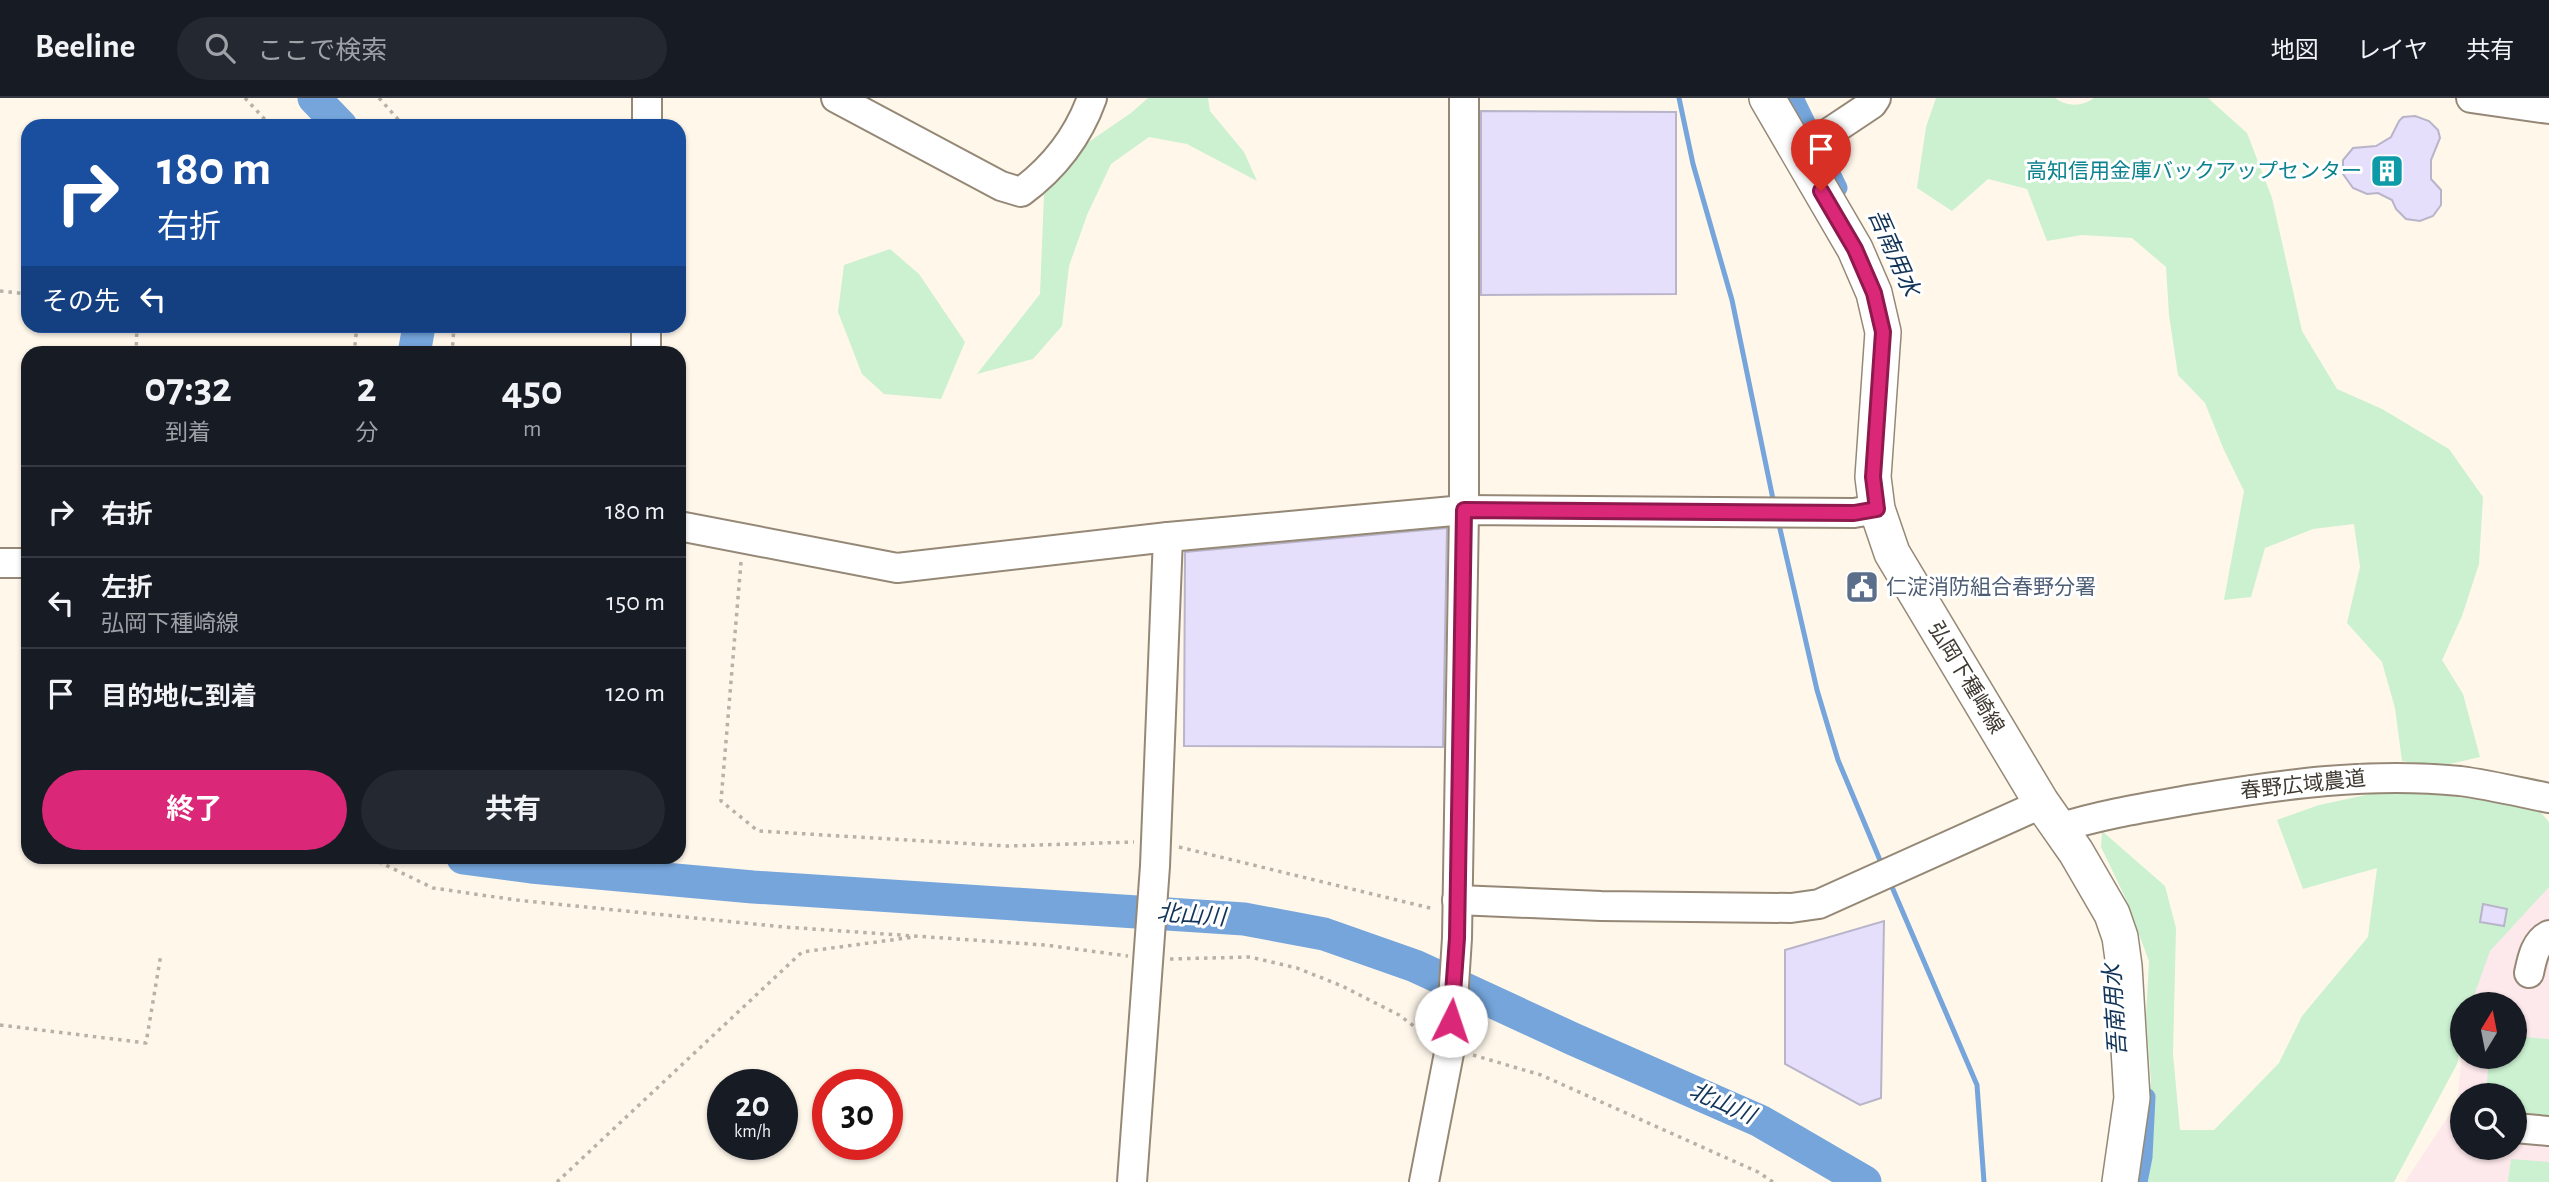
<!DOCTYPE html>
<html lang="ja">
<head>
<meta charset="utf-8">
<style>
	body { margin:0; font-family:"Alegreya Sans","Noto Sans JP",sans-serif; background:#242831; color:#f1f3f6; height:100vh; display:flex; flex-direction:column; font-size:26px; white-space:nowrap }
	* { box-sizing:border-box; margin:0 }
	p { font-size:23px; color:#9ea1a6 }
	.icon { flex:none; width:38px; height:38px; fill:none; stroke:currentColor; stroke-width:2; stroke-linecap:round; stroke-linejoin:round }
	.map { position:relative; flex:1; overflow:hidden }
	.sheet { position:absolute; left:21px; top:248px; width:665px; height:518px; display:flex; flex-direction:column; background:#171b24; border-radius:21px; box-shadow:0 2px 5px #0004 }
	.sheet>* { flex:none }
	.top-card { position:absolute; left:21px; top:21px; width:665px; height:214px; border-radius:21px; box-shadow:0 2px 5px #0004; background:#1a4fa0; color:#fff; overflow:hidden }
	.needle { width:46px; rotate:10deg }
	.controls { position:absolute; left:2450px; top:894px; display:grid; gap:14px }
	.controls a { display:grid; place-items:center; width:77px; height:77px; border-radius:50%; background:#171b24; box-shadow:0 2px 5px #0004; font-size:35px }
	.speed { position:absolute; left:707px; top:971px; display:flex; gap:14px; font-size:35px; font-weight:700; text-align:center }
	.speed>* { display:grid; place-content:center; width:91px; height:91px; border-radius:50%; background:#171b24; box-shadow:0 2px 5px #0004; line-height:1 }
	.speed small { font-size:18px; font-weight:400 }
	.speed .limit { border:10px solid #d22; background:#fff; color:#111 }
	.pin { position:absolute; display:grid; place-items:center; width:60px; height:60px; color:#fff; margin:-72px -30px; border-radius:50% 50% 50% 0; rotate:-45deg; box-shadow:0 0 7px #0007 }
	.pin .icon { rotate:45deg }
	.me { position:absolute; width:77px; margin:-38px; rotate:4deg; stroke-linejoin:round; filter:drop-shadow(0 0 5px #0008) }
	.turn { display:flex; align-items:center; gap:24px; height:147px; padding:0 21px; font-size:32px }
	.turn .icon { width:91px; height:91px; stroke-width:2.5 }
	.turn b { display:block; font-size:49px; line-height:60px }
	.then { display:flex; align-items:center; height:66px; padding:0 21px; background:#0003; gap:14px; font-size:26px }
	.eta { display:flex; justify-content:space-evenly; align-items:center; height:119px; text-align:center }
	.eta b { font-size:42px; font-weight:700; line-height:49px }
	.cta { display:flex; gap:14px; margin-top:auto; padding:14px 21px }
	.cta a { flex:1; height:80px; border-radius:42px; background:#db2777; color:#fff; font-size:28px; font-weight:700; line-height:80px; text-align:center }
	.cta a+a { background:#242831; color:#f1f3f6 }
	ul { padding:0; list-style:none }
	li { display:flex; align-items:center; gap:21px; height:91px; padding:0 21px; border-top:2px solid #363941 }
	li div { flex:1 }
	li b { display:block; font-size:26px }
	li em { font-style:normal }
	header { display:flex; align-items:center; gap:42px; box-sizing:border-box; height:98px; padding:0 35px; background:#171b24; border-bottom:2px solid #363941 }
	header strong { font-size:33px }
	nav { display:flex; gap:38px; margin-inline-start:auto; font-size:24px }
	.search { width:490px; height:63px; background:#242831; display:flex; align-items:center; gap:18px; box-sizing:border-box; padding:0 24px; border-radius:38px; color:#9ea1a6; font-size:26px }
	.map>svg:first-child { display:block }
</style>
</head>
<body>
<header>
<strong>Beeline</strong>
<div class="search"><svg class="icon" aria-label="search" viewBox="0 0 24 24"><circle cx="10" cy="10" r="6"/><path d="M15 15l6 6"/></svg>ここで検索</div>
<nav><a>地図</a><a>レイヤ</a><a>共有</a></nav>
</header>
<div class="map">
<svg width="2549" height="1084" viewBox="0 0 2549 1084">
	<rect width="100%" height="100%" fill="#fff7ea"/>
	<!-- education -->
	<path fill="#fde8eb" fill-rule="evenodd" d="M2549,774V1084H2405L2457,1005L2462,957L2515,959V906H2468L2480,804ZM2462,998H2515V1050H2462Z"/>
	<!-- green -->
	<g fill="#cbf1d0">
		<polygon points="1148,0 1208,0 1210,13 1244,54 1257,83 1187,46 1149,39 1111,66 1087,117 1069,168 1062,228 1033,261 977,276 1040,196 1044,97 1074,54 1131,15"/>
		<path d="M1936,0H2055C2067,9 2082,9 2094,0H2208L2247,35L2272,100L2302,233L2337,291L2382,311L2449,351L2483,399L2479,466L2462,518L2442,562L2463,596L2480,659L2437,669L2402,663L2395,610L2382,564L2347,525L2360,469L2354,426L2313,431L2265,450L2251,499L2224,502L2244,393L2224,352L2205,305L2178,277L2169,217L2166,169L2132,140L2082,137L2047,143L2027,91L1988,81L1952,113L1917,90L1926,29Z"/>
		<polygon points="890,151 919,176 965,244 941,301 884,296 862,276 838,214 844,167"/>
		<path d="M2375,695C2430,695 2483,700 2537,710L2549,724V789L2490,853L2471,906H2462V943L2457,966L2394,1084H2140L2146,1067L2151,983L2146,918L2149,863L2125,799L2101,749L2102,733L2165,788L2176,830L2173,956L2180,1032H2214L2279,965L2302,918L2368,839L2377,770L2303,791L2277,722L2319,707Z"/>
		<polygon points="2515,938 2549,941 2549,1028 2515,1026 2515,998 2486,998 2489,959 2515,959"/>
		<polygon points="2511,1061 2549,1064 2549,1084 2508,1084"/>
	</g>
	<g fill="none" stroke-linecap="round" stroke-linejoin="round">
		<!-- stream -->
		<g stroke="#75a5db" stroke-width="5">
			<polyline points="1679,0 1693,66 1732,202 1774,406"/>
			<polyline points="1778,422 1817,592 1838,662 1882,767"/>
			<polyline points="1889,782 1977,987 1984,1084"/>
		</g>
		<!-- canal -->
		<g stroke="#75a5db" stroke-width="19">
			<polyline points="1794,0 1838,90"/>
			<polyline points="2138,1084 2143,1059 2146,999"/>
		</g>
		<!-- river -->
		<g stroke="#75a5db" stroke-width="33">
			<polyline points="314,0 341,28"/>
			<polyline points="414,256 419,228"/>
			<polyline points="463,760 531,769 753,789 1244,821 1324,836 1415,868 1573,941 1760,1023 1865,1084"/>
		</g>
	</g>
	<!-- building -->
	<g fill="#e5dffb" stroke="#b8b4c9" stroke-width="2">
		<polygon points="1481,13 1676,14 1676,196 1481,197"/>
		<polygon points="2415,18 2429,23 2438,32 2440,40 2431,62 2431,81 2441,92 2441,107 2433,118 2420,123 2406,121 2396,111 2392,102 2378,95 2367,96 2353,90 2343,76 2343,62 2353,50 2376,48 2391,39 2399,23 2403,19"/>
		<polygon points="1447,430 1443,649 1184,648 1185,454"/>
		<polygon points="2483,806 2507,811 2504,828 2480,824"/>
		<polygon points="1884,823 1881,1000 1860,1007 1785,966 1785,852"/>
	</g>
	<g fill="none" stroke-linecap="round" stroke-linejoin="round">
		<defs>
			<g id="minor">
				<path d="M836,0L1001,88L1021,94C1055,69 1078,39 1092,0"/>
				<polyline points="2471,0 2549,11"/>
				<polyline points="647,28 647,0"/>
				<polyline points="1796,52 1824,38 1872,6 1876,0"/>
				<polyline points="646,256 646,228"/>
				<polyline points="679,428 897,470 1168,439 1464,412 1854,415 1877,411"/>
				<polyline points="0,465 28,465"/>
				<path d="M2059,730C2103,716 2149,709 2194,701C2283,686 2370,674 2460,683C2490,687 2519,694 2549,700"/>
				<polyline points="1457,802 1601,808 1791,810 1819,806 2030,711 2041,704"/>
				<path d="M2529,875C2532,861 2535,844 2549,837"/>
				<polyline points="2515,1030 2549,1033"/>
				<polyline points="1132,1084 1155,768 1168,439"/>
				<polyline points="1424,1084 1450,950 1457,840 1464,412 1464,0"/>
			</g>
			<polyline id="major" points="1767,0 1855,151 1874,195 1883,234 1873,379 1877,411 1892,455 2041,704 2076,754 2112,816 2120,839 2124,868 2132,1000 2120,1084"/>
		</defs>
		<!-- minor casing -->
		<use href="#minor" stroke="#958876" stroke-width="32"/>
		<!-- major casing -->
		<use href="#major" stroke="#958876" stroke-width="38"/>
		<!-- path -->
		<g stroke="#b8b1a6" stroke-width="3.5" stroke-dasharray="3.5 5" stroke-linecap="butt">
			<polyline points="245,0 271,28"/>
			<polyline points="379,0 404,28"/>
			<polyline points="0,193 28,196"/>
			<polyline points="136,256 137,228"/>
			<polyline points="354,256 357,228"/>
			<polyline points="452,256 454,228"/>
			<polyline points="741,464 721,703 758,733 1007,748 1134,744"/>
			<polyline points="1179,749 1434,811"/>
			<polyline points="371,760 433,790 516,802 784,829 1045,847 1128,858"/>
			<polyline points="1170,861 1250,859 1297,870 1342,888 1399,917 1427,938"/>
			<polyline points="0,927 146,945 161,856"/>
			<polyline points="1473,957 1541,977 1758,1074 1773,1084"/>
			<polyline points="557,1084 802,854 914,839"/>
		</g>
		<!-- minor -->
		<use href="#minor" stroke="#fff" stroke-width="28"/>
		<!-- major -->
		<use href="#major" stroke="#fff" stroke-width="35"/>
	</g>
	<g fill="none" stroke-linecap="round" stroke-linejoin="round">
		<defs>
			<polyline id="route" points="1451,923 1457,840 1464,412 1854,415 1877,411 1873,379 1883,234 1874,195 1855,151 1821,93"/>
		</defs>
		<!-- route casing -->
		<use href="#route" stroke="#8e194d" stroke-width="18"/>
		<!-- route -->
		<use href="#route" stroke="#db2777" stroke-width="12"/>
	</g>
	<!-- icons -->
	<defs>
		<symbol id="building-square" viewBox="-11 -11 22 22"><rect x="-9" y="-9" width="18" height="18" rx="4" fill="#0f9aa8" stroke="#fff"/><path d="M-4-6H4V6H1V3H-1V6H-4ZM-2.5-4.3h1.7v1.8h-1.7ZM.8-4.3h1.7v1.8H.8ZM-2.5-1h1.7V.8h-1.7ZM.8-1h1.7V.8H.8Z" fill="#fff"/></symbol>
		<symbol id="civic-square" viewBox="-11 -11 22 22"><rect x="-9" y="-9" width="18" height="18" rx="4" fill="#5c6f8a" stroke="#fff"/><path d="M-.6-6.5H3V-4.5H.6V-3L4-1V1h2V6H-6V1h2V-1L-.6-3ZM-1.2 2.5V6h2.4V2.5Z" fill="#fff"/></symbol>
	</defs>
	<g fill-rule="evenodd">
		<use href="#building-square" x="2368" y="54" width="38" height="38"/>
		<use href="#civic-square" x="1843" y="470" width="38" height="38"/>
	</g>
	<g text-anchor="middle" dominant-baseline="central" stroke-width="6" stroke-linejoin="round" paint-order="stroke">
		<!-- culture labels -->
		<g font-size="21" fill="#0d838f" stroke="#fff" text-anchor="end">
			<text x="2362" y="73">高知信用金庫バックアップセンター</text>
		</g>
		<!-- service labels -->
		<g font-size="21" fill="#4e5e75" stroke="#fff" text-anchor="start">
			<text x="1886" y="489">仁淀消防組合春野分署</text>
		</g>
		<!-- street labels -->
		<g font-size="21" fill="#3e3931" stroke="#fff">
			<text transform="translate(1966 580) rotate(59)">弘岡下種崎線</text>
			<text transform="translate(2303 687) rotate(-6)">春野広域農道</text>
		</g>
		<!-- water labels -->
		<g font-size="23" font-style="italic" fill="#113357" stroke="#fff">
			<text transform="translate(1893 155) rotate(66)">吾南用水</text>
			<text transform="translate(1191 818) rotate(4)">北山川</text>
			<text transform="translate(2116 912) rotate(-94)">吾南用水</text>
			<text transform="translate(1722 1006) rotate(24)">北山川</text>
		</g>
	</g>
</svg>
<div class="controls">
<a><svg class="needle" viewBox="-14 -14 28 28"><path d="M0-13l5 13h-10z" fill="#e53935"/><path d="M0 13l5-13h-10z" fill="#9ea1a6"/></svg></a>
<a><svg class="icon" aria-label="search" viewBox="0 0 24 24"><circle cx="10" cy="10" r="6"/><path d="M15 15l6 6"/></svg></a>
</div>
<div class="speed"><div>20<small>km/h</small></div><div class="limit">30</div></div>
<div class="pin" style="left:1821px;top:93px;background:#d93025"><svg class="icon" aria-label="arrive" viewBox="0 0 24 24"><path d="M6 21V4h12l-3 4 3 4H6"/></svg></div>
<svg class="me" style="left:1451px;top:923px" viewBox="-20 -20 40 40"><circle r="19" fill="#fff"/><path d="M0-13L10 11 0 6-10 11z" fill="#db2777"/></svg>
<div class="top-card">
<div class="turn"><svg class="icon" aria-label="right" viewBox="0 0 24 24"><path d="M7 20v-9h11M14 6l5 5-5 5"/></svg><div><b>180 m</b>右折</div></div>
<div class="then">その先<svg class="icon" aria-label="left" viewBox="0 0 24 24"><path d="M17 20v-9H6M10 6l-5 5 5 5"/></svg></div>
</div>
<section class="sheet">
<div class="eta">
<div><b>07:32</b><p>到着</p></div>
<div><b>2</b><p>分</p></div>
<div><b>450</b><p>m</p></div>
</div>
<ul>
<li><svg class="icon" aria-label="right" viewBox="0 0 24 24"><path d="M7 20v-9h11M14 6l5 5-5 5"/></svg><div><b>右折</b></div><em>180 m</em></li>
<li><svg class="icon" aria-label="left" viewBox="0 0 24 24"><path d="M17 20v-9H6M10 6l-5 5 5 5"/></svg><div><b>左折</b><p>弘岡下種崎線</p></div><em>150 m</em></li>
<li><svg class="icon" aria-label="arrive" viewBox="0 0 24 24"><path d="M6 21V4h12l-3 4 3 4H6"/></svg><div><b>目的地に到着</b></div><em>120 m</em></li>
</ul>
<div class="cta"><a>終了</a><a>共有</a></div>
</section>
</div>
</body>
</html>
